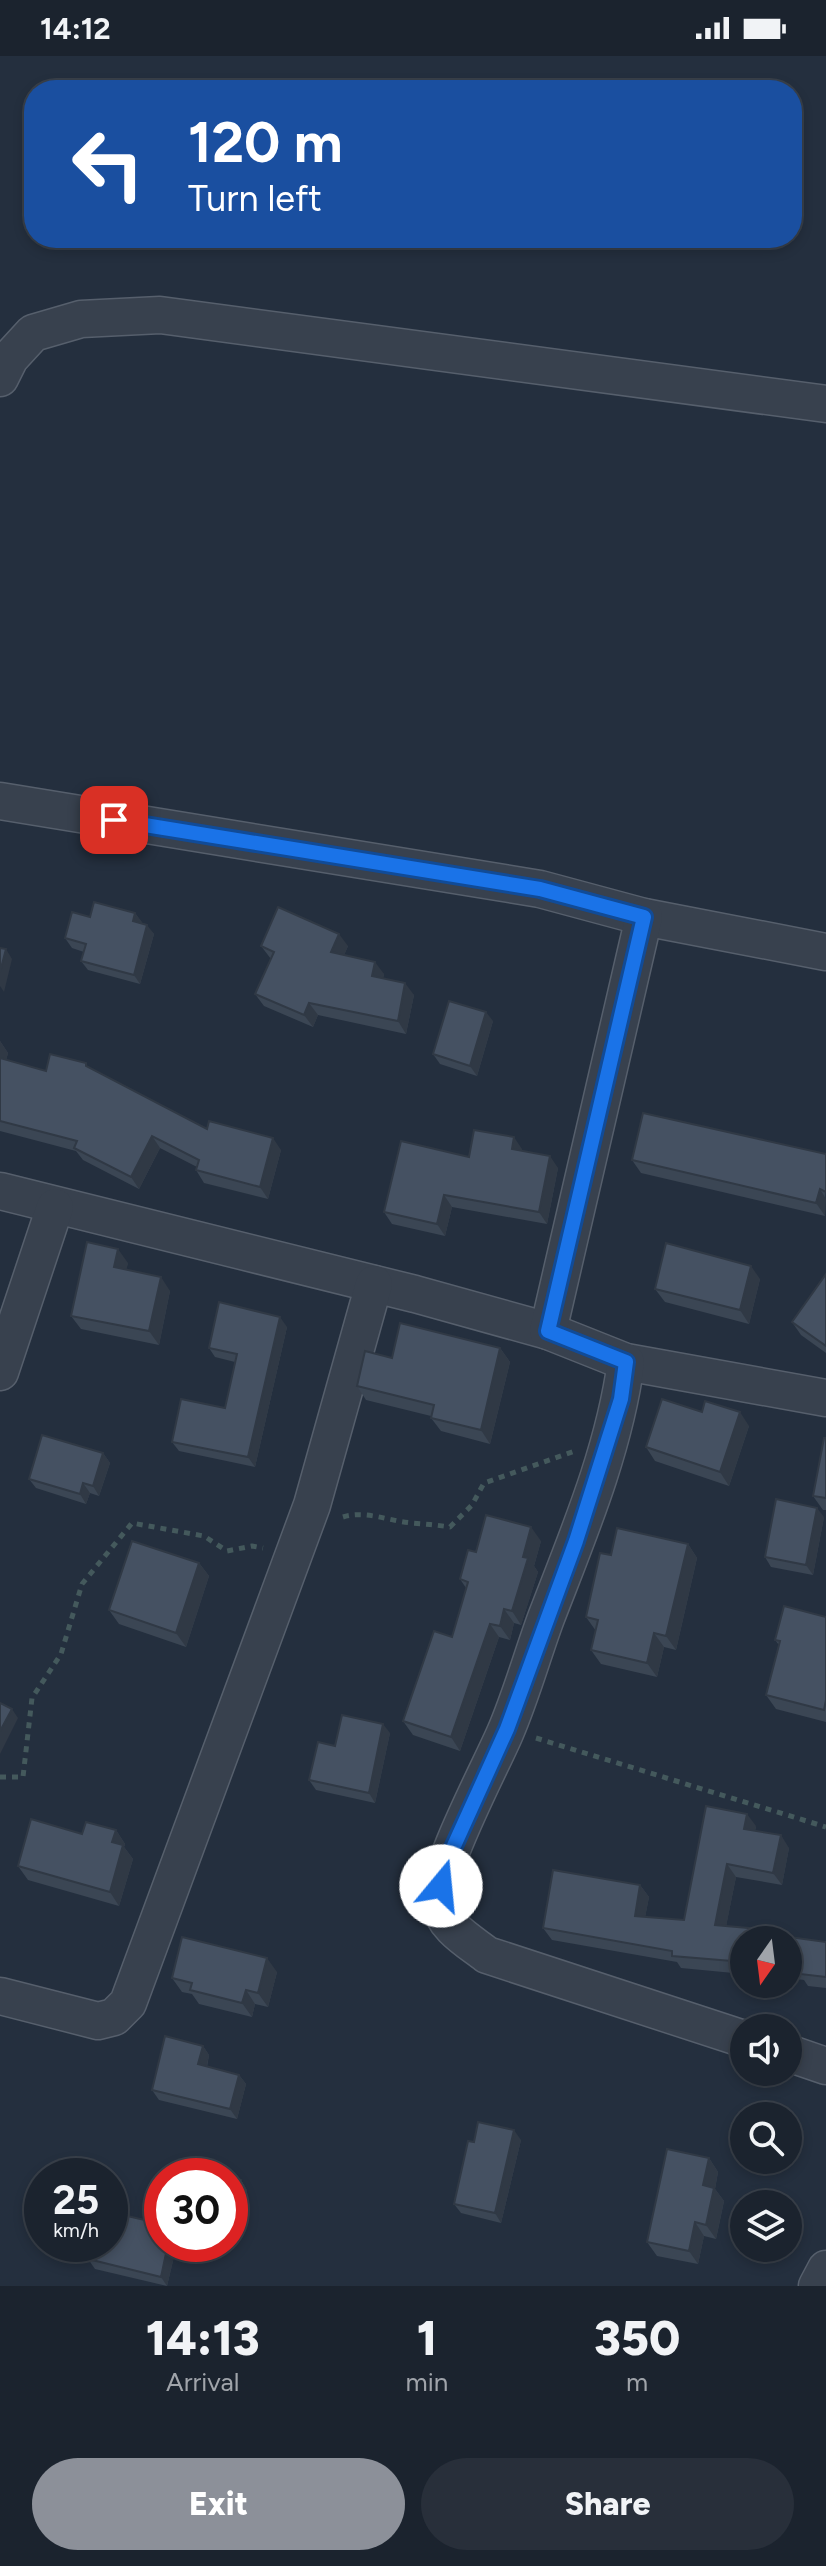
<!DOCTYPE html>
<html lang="en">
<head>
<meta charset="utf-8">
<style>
	body { margin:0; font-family:Figtree,sans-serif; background:#282f3a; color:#f1f3f6; height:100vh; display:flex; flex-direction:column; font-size:30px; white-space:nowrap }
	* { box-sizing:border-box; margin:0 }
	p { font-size:26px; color:#a0a4aa }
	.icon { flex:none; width:44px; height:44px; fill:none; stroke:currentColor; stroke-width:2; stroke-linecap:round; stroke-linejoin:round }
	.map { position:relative; height:2230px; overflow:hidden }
	.details { display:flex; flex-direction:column; background:#1b232e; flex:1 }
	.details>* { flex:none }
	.hud { position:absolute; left:24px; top:24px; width:778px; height:168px; border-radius:32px; box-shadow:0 4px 12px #0003,0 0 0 2px #39404a; background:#1a4fa0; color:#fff; overflow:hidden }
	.needle { width:52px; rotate:194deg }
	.controls { position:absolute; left:730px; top:1870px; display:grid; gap:16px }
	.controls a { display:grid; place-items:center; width:72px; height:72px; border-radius:50%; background:#1b232e; box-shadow:0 4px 12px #0003,0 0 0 2px #39404a; font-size:40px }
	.speed { position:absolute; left:24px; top:2102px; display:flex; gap:16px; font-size:40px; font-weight:700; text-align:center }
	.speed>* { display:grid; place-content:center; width:104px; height:104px; border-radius:50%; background:#1b232e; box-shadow:0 4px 12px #0003,0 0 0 2px #39404a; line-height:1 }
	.speed small { font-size:20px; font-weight:400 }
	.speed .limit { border:12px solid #d22; background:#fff; color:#111 }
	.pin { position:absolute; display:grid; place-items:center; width:68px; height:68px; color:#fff; margin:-34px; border-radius:16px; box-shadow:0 4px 12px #0006 }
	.me { position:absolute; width:88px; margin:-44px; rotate:17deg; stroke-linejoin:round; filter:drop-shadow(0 0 6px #0008) }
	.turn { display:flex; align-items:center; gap:28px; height:168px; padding:0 32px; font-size:36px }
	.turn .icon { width:104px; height:104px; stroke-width:2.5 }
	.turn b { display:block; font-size:56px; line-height:68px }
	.eta { display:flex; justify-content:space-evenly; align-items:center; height:136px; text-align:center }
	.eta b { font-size:48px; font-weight:800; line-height:56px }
	.cta { display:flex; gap:16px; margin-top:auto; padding:16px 32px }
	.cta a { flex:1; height:92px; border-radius:48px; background:#8c9099; color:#fff; font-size:32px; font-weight:800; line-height:92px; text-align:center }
	.cta a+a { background:#282f3a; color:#f1f3f6 }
	.status { display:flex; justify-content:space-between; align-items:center; height:56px; padding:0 40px; background:#1b232e; direction:ltr }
	.status svg { height:22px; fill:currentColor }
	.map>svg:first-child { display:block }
</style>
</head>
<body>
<div class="status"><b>14:12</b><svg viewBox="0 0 49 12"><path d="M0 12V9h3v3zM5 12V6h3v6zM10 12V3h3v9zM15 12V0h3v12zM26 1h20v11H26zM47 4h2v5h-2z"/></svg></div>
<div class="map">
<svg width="826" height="2230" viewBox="0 0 826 2230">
	<rect width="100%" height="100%" fill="#242f3e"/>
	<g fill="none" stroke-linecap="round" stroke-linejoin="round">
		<defs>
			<g id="minor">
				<polyline points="0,322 10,302 33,277 81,263 160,259 826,348"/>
				<polyline points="0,745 540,833 644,861 826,896"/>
				<polyline points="0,1135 415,1238 548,1275 626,1306 826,1342"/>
				<polyline points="548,1275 644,861"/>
				<path d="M626,1306C614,1395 578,1479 546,1562C532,1600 521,1640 505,1677C491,1710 434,1816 439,1846C443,1871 469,1885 487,1899L744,1983"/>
				<polyline points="0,1316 55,1151"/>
				<polyline points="0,1940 98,1965 114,1961 128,1947 312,1449 374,1228"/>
				<polyline points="788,1997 826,2010"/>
				<polyline points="817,2230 826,2213"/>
			</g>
		</defs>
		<!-- minor casing -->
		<use href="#minor" stroke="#565f6c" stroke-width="39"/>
		<!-- path -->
		<g stroke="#44595c" stroke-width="5" stroke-dasharray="6 6" stroke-linecap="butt">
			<path d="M343,1461C366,1454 388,1465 412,1467C425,1468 437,1469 450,1471L472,1449L484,1427L575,1395"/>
			<polyline points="536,1682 826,1771"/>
			<polyline points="0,1721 23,1721 32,1642 61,1598 82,1528 132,1467 204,1480 227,1495 252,1490 263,1492"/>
		</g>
		<!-- minor -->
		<use href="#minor" stroke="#38414e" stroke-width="36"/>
	</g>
	<!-- wall -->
	<g fill="#3b4654">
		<polygon points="135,857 142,867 154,878 140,928 88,914 81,905 84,896 72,892 65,882 90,861"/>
		<polygon points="261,890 348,890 344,899 384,918 383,922 414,939 406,978 318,959 313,971 264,950 255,938 271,903"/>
		<polygon points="493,965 477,1020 440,1008 433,998"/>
		<polygon points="0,985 8,997 6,1004 46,1015 91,1013 207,1073 281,1094 268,1143 204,1127 196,1114 197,1111 160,1092 139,1133 83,1104 76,1095 0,1075"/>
		<polygon points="522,1093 522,1095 558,1112 547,1168 452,1151 445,1180 392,1168 384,1156 469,1101"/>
		<polygon points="826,1098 825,1160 641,1117 632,1104"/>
		<polygon points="128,1207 126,1213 170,1235 159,1289 81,1273 71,1260"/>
		<polygon points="826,1218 826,1297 801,1279 792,1266"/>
		<polygon points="760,1223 749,1268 665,1246 655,1233"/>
		<polygon points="287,1271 255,1411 179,1395 172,1386 225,1352 235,1306 215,1301 209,1292"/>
		<polygon points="500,1292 510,1306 490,1388 441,1375 431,1362 431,1360 366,1344 357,1330 392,1302"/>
		<polygon points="749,1370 729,1430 655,1405 646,1391"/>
		<polygon points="826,1382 826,1454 823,1454 813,1440"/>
		<polygon points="103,1397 110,1407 99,1440 90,1437 86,1448 36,1432 29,1423"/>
		<polygon points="824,1461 813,1519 771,1511 765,1501"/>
		<polygon points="541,1485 534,1510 538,1516 521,1569 514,1567 510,1584 499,1581 460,1695 413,1679 403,1665 452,1581 466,1532 460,1523 476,1496"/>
		<polygon points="688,1488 697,1502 676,1594 664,1591 657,1621 601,1608 591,1594 596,1575 586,1561 611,1499"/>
		<polygon points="199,1507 209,1520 186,1591 119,1568 109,1554"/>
		<polygon points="826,1561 826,1666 776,1653 766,1639 779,1589 775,1584"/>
		<polygon points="390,1677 375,1747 316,1734 309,1724 335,1690"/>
		<polygon points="756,1770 755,1775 789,1792 782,1829 736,1821 726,1870 760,1873 763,1878 826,1886 826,1932 808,1930 804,1924 788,1922 788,1884 744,1884 744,1918 681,1912 677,1906 552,1884 543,1872 640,1829 649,1841 645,1861 684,1864"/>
		<polygon points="116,1774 125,1788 124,1791 133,1803 119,1850 28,1824 18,1810 82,1778"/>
		<polygon points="277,1916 268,1951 255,1948 252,1961 199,1948 192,1938 182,1936 172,1922"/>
		<polygon points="203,1990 209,1999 207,2011 239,2019 246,2028 237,2063 159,2044 152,2034"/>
		<polygon points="521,2084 501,2167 461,2157 454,2148 474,2086"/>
		<polygon points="709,2102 718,2116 715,2133 724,2145 716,2183 704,2180 698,2208 657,2200 647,2186"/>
		<polygon points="230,2121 241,2124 247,2134 237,2171 230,2169"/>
		<polygon points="162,2188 177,2188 167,2230 95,2213 88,2203"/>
	</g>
	<!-- shaded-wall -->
	<g fill="#303945">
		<polygon points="135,857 142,866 140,875 133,865"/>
		<polygon points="147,869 154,878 140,928 134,919"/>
		<polygon points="339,878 348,890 340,909 331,896"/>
		<polygon points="6,893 12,903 4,936 0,930 0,916"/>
		<polygon points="375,906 384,918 381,933 372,920"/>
		<polygon points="405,927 414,939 406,978 398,965"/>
		<polygon points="309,947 318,959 313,971 304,959"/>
		<polygon points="486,956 493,965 477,1020 470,1010"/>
		<polygon points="0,985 8,997 4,1013 0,1008"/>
		<polygon points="152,1080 160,1092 139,1133 131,1121"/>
		<polygon points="514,1081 522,1093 520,1105 512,1093"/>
		<polygon points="273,1082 281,1094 268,1143 260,1131"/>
		<polygon points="550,1100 558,1112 547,1168 539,1156"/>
		<polygon points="820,1133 826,1143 825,1160 816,1147"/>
		<polygon points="444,1139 452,1151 445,1180 437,1168"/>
		<polygon points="118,1193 128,1207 124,1225 114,1211"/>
		<polygon points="751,1210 760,1223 749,1268 740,1254"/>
		<polygon points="161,1221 170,1235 159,1289 149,1275"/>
		<polygon points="280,1261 287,1271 255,1411 248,1401"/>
		<polygon points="500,1292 510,1306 490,1388 481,1374"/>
		<polygon points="740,1356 749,1370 729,1430 720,1416"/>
		<polygon points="103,1397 110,1407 99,1440 93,1430"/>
		<polygon points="83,1427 90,1437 86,1448 80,1438"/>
		<polygon points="817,1452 824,1461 813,1519 806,1509"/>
		<polygon points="531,1471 541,1485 534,1510 538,1516 521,1569 512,1555 523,1501"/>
		<polygon points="688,1488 697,1502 676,1594 666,1580"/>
		<polygon points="199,1507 209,1520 186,1591 176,1577"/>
		<polygon points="504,1553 514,1567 510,1584 500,1570"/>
		<polygon points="490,1568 499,1581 460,1695 451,1681"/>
		<polygon points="654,1577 664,1591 657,1621 647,1607"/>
		<polygon points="12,1653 18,1662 0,1698 0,1675"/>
		<polygon points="383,1668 390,1677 375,1747 369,1737"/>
		<polygon points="747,1758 756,1770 753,1785 744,1773"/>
		<polygon points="116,1774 125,1788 124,1791 133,1803 119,1850 110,1836 112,1786"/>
		<polygon points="781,1779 789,1792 782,1829 773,1817"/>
		<polygon points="727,1808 736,1821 724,1881 715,1869"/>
		<polygon points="640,1829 649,1841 643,1872 635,1860"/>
		<polygon points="267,1902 277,1916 268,1951 258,1937"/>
		<polygon points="246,1934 255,1948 252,1961 242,1947"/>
		<polygon points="203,1990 209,1999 205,2018 198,2008"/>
		<polygon points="239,2019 246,2028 237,2063 230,2053"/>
		<polygon points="514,2074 521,2084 501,2167 495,2157"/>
		<polygon points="709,2102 718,2116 715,2133 724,2145 716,2183 706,2169 703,2129"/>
		<polygon points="241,2124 247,2134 237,2171 230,2161"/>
		<polygon points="695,2166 704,2180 698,2208 689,2195"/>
		<polygon points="168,2188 177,2188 167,2230 161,2221"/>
	</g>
	<!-- building -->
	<g fill="#455162" stroke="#303945" stroke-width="2">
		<polygon points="94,846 135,857 133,865 147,869 134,919 81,905 86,888 65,882 72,856 90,861"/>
		<polygon points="278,851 339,878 331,896 375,906 372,920 405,927 398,965 309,947 304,959 255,938 274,896 261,890"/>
		<polygon points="0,892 6,893 0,916"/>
		<polygon points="449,945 486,956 470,1010 433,998"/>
		<polygon points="50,998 86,1007 86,1010 207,1073 209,1065 273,1082 260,1131 196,1114 199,1104 152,1080 131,1121 74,1092 77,1085 0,1065 0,1002 46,1015"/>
		<polygon points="643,1057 826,1098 826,1136 820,1133 816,1147 632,1104"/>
		<polygon points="474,1074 514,1081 512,1093 550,1100 539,1156 444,1139 437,1168 384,1156 401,1085 469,1101"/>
		<polygon points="87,1186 118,1193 114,1211 161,1221 149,1275 71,1260"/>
		<polygon points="666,1187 751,1210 740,1254 655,1233"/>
		<polygon points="826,1218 826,1290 792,1266"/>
		<polygon points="219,1246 280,1261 248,1401 172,1386 181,1343 225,1352 237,1298 209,1292"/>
		<polygon points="400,1267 500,1292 481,1374 431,1362 434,1349 357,1330 365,1295 392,1302"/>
		<polygon points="662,1343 702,1356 705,1345 740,1356 720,1416 646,1391"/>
		<polygon points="42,1379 103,1397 93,1430 83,1427 80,1438 29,1423"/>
		<polygon points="824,1382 826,1382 826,1442 813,1440"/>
		<polygon points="776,1443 817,1452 806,1509 765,1501"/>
		<polygon points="486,1459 531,1471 523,1501 528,1502 512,1555 504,1553 500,1570 490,1568 451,1681 403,1665 434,1575 452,1581 468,1526 460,1523 468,1494 476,1496"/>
		<polygon points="617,1472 688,1488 666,1580 654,1577 647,1607 591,1594 598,1564 586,1561 600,1497 611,1499"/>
		<polygon points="132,1485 199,1507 176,1577 109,1554"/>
		<polygon points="784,1550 826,1561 826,1644 824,1654 766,1639 780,1585 775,1584"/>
		<polygon points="0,1647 12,1653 0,1675"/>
		<polygon points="342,1659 383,1668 369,1737 309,1724 318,1686 335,1690"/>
		<polygon points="706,1750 747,1758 744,1773 781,1779 773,1817 727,1808 715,1869 760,1873 760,1877 826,1886 826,1921 800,1918 801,1912 788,1910 788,1884 744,1884 744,1906 672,1900 672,1895 543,1872 553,1814 640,1829 635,1860 684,1864"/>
		<polygon points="31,1763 82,1778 86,1766 116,1774 112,1786 123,1789 110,1836 18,1810"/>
		<polygon points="182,1881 267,1902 258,1937 246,1934 242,1947 190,1934 192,1927 172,1922"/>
		<polygon points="165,1980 203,1990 198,2008 239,2019 230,2053 152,2034"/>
		<polygon points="478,2066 514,2074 495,2157 454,2148 468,2085 474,2086"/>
		<polygon points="667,2093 709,2102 703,2129 714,2132 706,2169 695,2166 689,2195 647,2186"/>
		<polygon points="188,2109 226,2120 185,2120"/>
		<polygon points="230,2121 241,2124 230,2161"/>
		<polygon points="110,2156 162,2168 162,2188 168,2188 161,2221 88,2203 92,2188 110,2188"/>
	</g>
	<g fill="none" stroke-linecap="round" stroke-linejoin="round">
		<defs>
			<polyline id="route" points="114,764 540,833 644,861 548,1275 626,1306 621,1343 576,1485 507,1673 443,1814 441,1830"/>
		</defs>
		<!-- route casing -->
		<use href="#route" stroke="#114b97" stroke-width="20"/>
		<!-- route -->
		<use href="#route" stroke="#1a73e8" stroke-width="14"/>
	</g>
</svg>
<div class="controls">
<a><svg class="needle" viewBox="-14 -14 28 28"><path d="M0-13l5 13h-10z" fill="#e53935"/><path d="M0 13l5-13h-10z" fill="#a0a4aa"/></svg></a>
<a><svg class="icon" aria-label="sound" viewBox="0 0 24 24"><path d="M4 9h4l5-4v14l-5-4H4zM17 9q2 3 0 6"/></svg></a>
<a><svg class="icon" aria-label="search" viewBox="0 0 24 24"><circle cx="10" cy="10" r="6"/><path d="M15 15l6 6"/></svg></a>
<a><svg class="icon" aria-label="layers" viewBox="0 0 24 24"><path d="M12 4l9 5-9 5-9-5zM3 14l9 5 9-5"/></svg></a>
</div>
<div class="speed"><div>25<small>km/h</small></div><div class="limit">30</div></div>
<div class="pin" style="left:114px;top:764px;background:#d93025"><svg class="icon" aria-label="arrive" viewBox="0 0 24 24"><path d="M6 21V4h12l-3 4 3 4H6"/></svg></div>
<svg class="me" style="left:441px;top:1830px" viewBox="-20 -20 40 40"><circle r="19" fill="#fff"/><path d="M0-13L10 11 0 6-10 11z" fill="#1a73e8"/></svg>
<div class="hud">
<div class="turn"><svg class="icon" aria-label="left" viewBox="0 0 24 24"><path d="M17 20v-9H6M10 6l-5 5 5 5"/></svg><div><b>120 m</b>Turn left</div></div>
</div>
</div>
<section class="details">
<div class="eta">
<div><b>14:13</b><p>Arrival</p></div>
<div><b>1</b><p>min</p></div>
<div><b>350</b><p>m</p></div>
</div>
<div class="cta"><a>Exit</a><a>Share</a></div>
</section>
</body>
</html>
